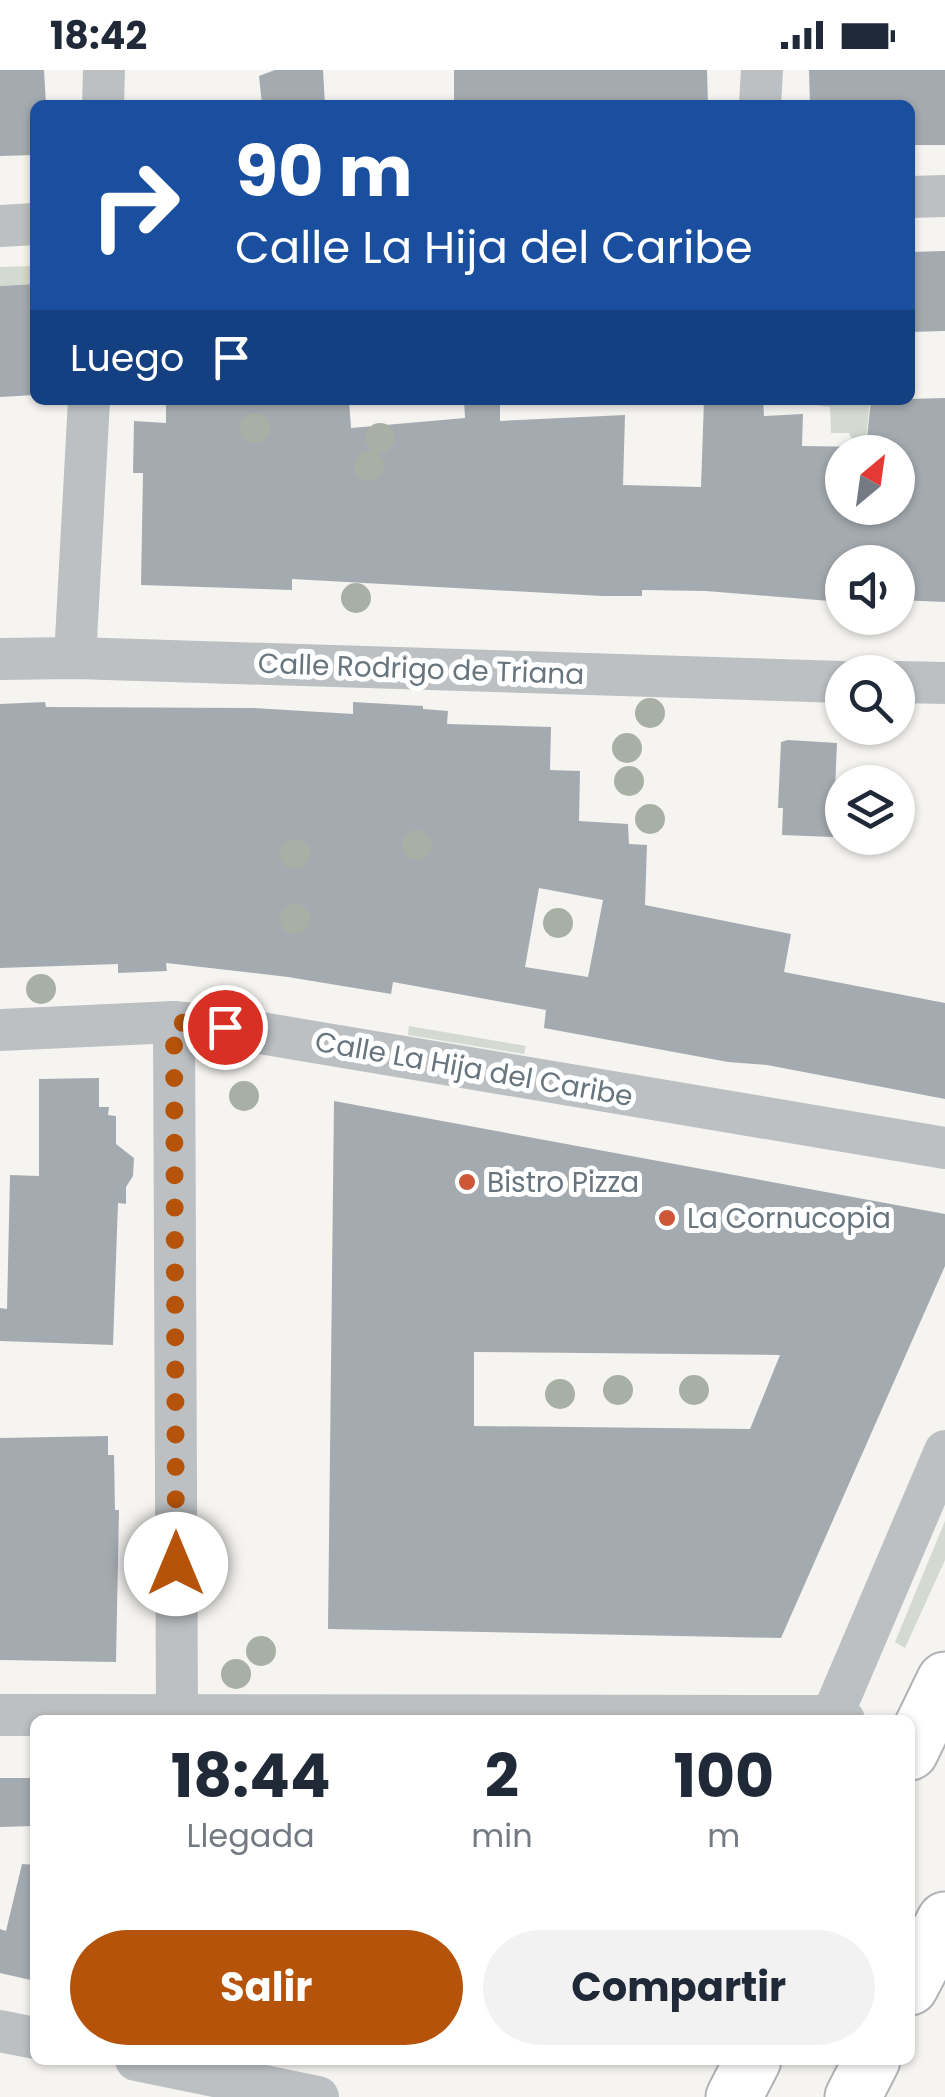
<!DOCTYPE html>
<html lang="es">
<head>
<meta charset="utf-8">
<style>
	body { margin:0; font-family:Poppins,sans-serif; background:#f2f2f3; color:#1f2937; height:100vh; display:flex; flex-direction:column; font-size:38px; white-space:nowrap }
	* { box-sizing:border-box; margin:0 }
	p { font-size:32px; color:#747a83 }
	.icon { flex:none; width:55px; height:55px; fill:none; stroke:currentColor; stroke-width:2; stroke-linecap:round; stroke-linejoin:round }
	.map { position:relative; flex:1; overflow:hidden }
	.drawer { position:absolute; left:30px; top:1645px; width:885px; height:350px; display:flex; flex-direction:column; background:#fff; border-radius:15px; box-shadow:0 2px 8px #0004 }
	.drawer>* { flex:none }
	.top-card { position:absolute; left:30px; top:30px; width:885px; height:305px; border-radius:15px; box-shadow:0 2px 8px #0004; background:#1a4fa0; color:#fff; overflow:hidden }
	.needle { width:65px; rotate:29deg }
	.tools { position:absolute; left:825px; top:365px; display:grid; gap:20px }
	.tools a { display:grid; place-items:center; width:90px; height:90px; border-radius:50%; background:#fff; box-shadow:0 2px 8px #0004; font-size:50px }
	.pin { position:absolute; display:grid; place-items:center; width:85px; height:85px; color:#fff; margin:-42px; border:5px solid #fff; border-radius:50%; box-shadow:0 2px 10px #0007 }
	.me { position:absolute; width:110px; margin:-55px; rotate:0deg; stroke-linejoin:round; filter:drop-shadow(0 0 8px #0008) }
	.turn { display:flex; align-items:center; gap:35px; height:210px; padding:0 40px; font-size:45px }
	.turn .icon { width:130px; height:130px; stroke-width:2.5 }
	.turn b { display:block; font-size:70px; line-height:85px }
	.then { display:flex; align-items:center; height:95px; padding:0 40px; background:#0003; gap:20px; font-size:38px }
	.eta { display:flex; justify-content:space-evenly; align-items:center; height:170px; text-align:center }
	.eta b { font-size:60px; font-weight:700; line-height:70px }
	.cta { display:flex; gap:20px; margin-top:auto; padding:20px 40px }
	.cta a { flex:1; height:115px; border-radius:60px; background:#b45309; color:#fff; font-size:40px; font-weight:700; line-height:115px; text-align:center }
	.cta a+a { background:#f2f2f3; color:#1f2937 }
	.status { display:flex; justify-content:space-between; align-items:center; height:70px; padding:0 50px; background:#fff; direction:ltr }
	.status svg { height:28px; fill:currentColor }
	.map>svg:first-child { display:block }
</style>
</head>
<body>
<div class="status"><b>18:42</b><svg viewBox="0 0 49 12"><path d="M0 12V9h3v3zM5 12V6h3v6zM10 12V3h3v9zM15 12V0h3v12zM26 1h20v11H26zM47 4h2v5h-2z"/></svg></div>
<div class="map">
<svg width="945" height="2027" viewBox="0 0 945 2027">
	<rect width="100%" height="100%" fill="#f5f4f1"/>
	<!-- green -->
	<g fill="#d4d9d1">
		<polygon points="35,196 35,214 0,216 0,197"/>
		<polygon points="808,330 870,330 866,370 851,368 849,363 831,363 830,337 808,334"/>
		<polygon points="409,956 526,976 524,984 408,965"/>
		<polygon points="945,1451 945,1490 905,1578 895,1572"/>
	</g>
	<!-- building -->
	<g fill="#a4abb0" fill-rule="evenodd">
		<polygon points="0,0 44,0 46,35 35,35 35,85 0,86"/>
		<polygon points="275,0 323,0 325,35 262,35 259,6"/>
		<polygon points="454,0 707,0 708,35 454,35"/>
		<polygon points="809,0 945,0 945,75 910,75 910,35 810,35"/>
		<polygon points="945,181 945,261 910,262 910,182"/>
		<polygon points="35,214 35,325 0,327 0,216"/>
		<path d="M945,328V532L898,530V492H842V532L706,521L642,520V526H602L292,509V520L141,515L143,403H133L134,351L166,353V330H349L351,358L465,348L464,330H500V351L625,345L623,415L701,417L704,330H763L764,346L803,344L802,376L866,377L871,330ZM842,382H898V438H842Z"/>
		<path d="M45,632L46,637L254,638L353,644V632L423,636V639L448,641L447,654L551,657L550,700L580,701L579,751L628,754L629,774L647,775L645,835L791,864L784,902L945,933V1029L767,995L728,992L544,958L546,940L393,912L391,924L288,907L166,893L167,901L118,903V894L0,898V634ZM539,818L603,830L588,907L525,897Z"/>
		<polygon points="788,670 837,673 833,767 782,765 783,738 778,738 781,672"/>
		<polygon points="99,1008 99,1037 109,1037 108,1045 116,1046 116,1074 134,1088 133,1106 126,1117 126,1134 118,1133 113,1275 0,1271 0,1238 7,1239 10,1105 39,1106 39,1009"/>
		<path d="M334,1031L945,1144V1196L781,1568L328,1559ZM474,1282L780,1285L750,1359L474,1356Z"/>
		<polygon points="108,1366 108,1385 114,1385 115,1440 119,1440 116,1592 0,1590 0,1368"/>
		<polygon points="0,1708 35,1708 35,1756 0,1757"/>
		<polygon points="22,1794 35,1795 35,1911 0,1903 0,1859 6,1861"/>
	</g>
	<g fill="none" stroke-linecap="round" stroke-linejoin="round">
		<defs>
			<g id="primary">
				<polyline points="910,1682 945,1610"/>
				<polyline points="910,1917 945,1850"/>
				<polyline points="734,2027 753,1990"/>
				<polyline points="853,2027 872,1990"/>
			</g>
		</defs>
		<!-- primary casing -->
		<use href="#primary" stroke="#b0b4b7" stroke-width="59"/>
		<!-- street -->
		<g stroke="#bcc0c3" stroke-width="42">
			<polyline points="103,35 104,0"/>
			<polyline points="760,35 762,0"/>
			<polyline points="910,127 945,126"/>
			<polyline points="0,156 35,154"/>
			<polyline points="75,588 89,330"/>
			<polyline points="0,589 75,588 842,612"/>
			<polyline points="898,612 945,613"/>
			<polyline points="174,952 177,1646"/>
			<polyline points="0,960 174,952 225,957 945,1078"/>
			<polyline points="0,1645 832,1646 844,1650"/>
			<polyline points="832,1646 945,1381"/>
			<polyline points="0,1961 35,1968"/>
			<polyline points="136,1990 318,2027"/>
		</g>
		<!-- primary -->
		<use href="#primary" stroke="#fff" stroke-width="55"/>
	</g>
	<!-- trees -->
	<g fill="#a8afa4">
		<circle cx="255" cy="358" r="15"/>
		<circle cx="380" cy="368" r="15"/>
		<circle cx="369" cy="396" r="15"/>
		<circle cx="356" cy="528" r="15"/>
		<circle cx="650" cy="643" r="15"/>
		<circle cx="627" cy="678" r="15"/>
		<circle cx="629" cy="711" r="15"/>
		<circle cx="650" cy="749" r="15"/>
		<circle cx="417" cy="775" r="15"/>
		<circle cx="295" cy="784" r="15"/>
		<circle cx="295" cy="849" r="15"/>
		<circle cx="558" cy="853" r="15"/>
		<circle cx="41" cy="919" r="15"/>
		<circle cx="244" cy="1026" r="15"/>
		<circle cx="618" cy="1320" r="15"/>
		<circle cx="694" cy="1320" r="15"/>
		<circle cx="560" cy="1324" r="15"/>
		<circle cx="261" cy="1581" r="15"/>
		<circle cx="236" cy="1604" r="15"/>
	</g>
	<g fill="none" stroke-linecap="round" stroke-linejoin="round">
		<!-- route -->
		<polyline stroke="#b45309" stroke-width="18" stroke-dasharray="0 32.4" points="176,1494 174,952 225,957"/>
	</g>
	<!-- markers -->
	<g fill="#cc5739" stroke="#fff" stroke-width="4">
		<circle cx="467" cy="1112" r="10"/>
		<circle cx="667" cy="1148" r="10"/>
	</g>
	<g text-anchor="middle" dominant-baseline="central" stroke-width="10" stroke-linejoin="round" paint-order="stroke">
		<!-- street labels -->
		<g font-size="28" fill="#67757f" stroke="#fff">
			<text transform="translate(421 599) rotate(2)">Calle Rodrigo de Triana</text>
			<text transform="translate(474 999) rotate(10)">Calle La Hija del Caribe</text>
		</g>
		<!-- poi labels -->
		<g font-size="28" fill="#67757f" stroke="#fff" text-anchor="start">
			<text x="487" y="1112">Bistro Pizza</text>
			<text x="687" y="1148">La Cornucopia</text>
		</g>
	</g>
</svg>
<div class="tools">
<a><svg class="needle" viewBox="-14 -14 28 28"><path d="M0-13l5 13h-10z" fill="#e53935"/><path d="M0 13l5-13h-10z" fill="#747a83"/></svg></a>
<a><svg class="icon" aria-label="sound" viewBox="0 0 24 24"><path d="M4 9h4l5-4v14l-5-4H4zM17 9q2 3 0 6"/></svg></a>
<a><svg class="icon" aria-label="search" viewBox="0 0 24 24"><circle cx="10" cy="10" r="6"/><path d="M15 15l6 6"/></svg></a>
<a><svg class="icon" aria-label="layers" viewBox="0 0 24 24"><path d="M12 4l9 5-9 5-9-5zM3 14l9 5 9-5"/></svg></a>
</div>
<div class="pin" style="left:225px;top:957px;background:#d93025"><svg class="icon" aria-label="arrive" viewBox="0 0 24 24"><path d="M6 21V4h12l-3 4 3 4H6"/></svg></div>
<svg class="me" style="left:176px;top:1494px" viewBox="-20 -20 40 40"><circle r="19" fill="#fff"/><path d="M0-13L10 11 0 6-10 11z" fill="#b45309"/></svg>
<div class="top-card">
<div class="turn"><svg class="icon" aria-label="right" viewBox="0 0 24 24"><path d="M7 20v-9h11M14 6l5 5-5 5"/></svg><div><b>90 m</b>Calle La Hija del Caribe</div></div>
<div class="then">Luego<svg class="icon" aria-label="arrive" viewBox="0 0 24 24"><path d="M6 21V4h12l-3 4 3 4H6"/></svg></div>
</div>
<section class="drawer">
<div class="eta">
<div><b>18:44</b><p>Llegada</p></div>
<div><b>2</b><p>min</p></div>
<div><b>100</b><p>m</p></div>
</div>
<div class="cta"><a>Salir</a><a>Compartir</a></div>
</section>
</div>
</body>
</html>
